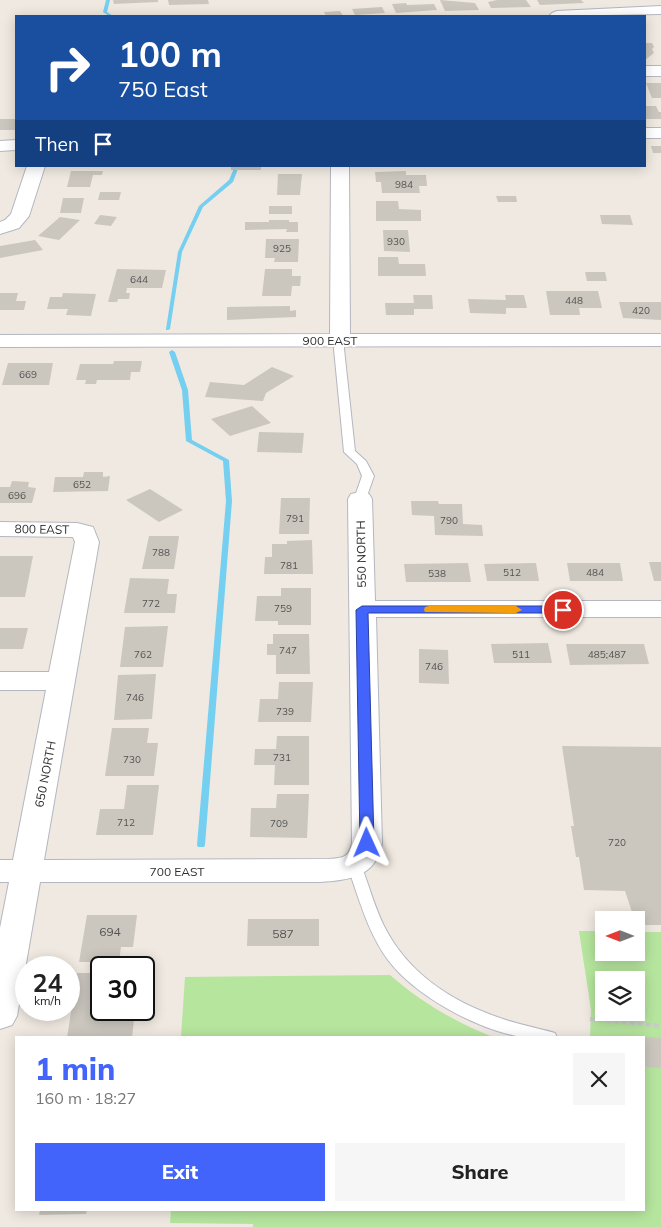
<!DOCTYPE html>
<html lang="en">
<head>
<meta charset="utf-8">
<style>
	body { margin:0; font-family:Mulish,sans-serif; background:#f6f6f6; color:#222; height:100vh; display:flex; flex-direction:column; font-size:19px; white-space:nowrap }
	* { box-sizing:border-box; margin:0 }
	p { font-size:16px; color:#767676 }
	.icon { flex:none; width:28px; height:28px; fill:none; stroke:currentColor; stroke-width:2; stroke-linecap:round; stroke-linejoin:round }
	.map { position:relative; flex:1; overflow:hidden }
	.panel { position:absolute; left:15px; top:1036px; width:630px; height:175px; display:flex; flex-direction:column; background:#fff; border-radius:0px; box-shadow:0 2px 12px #0003 }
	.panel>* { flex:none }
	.banner { position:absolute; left:15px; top:15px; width:631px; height:152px; border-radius:0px; box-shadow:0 2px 12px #0003; background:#1a4fa0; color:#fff; overflow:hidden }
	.needle { width:32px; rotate:270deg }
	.tools { position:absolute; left:595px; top:911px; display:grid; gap:10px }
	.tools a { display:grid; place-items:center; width:50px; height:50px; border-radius:0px; background:#fff; box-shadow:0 2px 12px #0003; font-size:25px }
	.speed { position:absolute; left:15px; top:956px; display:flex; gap:10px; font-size:25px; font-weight:700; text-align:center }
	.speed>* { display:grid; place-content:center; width:65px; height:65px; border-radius:50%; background:#fff; box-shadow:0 2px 12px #0003; line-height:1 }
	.speed small { font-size:12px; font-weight:400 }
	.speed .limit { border:2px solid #111; border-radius:8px; background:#fff; color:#111 }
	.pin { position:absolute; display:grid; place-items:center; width:42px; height:42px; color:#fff; margin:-21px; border:2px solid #fff; border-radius:50%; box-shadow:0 1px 5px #0007 }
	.me { position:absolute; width:55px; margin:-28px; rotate:359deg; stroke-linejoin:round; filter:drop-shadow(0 0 4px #0008) }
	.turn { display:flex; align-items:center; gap:18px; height:105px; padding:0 20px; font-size:22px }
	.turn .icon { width:65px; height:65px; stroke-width:2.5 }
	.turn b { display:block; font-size:35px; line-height:42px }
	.then { display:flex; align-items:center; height:48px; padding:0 20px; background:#0003; gap:10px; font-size:19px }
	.round { display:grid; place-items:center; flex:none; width:52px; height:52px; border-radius:0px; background:#f6f6f6 }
	.summary { display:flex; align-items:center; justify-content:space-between; height:85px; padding:0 20px }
	h1 { font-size:30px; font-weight:800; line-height:38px; color:#4264fb }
	.button { display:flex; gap:10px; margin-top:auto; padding:10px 20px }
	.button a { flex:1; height:58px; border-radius:0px; background:#4264fb; color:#fff; font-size:20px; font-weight:800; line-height:58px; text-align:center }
	.button a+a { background:#f6f6f6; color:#222 }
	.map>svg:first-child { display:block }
</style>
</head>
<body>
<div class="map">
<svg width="661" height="1227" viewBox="0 0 661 1227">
	<rect width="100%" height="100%" fill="#efe9e1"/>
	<!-- green -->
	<g fill="#b6e59e" fill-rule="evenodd">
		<path d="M579,931H604V952H636V932H661V1227H253V1224L170,1223L171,1210H644V1038L590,1037L591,1010ZM604,980H636V1012H604Z"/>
		<path d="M390,975C421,1002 455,1022 493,1037H181L185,977Z"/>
	</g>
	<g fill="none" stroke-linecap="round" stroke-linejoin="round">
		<!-- stream -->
		<g fill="#75cff0" fill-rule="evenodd">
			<polygon points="106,0 110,0 107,12 113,16 109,16 103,12"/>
			<polygon points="235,166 239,166 233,182 203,207 182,252 170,329 168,330 166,330 166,329 178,252 199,206 229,180"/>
			<polygon points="172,350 175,352 188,390 192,440 229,460 232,501 205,845 204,847 198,847 197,845 226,501 223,461 186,441 182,390 169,352"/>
		</g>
	</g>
	<!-- building -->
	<g fill="#cbc7bf">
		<polygon points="113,0 158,0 158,2 114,4"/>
		<polygon points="168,0 208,0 209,4 169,5"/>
		<polygon points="440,0 475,3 479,10 445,11"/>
		<polygon points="497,0 526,0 531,7 491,8 488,2"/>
		<polygon points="537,0 581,0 584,3 540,5"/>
		<polygon points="406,3 407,5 434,4 437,10 396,13 392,4"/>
		<polygon points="382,7 385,13 355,15 352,9"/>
		<polygon points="340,11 343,16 326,16 324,12"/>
		<polygon points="645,43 652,43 654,47 652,49 654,53 645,60"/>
		<polygon points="646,83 661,83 661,98 652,98"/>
		<polygon points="645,106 656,106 659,112 661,112 661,119 645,119"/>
		<rect x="0" y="119" width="16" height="11"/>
		<polygon points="651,146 661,146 661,153 653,153"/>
		<rect x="231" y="166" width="30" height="4"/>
		<polygon points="71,171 103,171 102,175 93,175 90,187 67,187"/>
		<polygon points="406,171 406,175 426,175 427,186 419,186 420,193 382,193 381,182 376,182 375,172"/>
		<polygon points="278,174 302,174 300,195 277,195"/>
		<polygon points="100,192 121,192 119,200 98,200"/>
		<polygon points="496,196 516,196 517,202 498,202"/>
		<polygon points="63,198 84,198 81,213 60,213"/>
		<polygon points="376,201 398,201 399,209 421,210 421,221 376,221"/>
		<rect x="269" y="206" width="23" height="8"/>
		<polygon points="100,215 117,217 111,226 94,224"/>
		<polygon points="600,215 630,215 633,225 602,224"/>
		<polygon points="60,217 80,220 59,240 38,236"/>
		<polygon points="269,220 289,220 289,222 298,222 298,232 286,232 287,229 245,230 245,222 269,222"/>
		<polygon points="383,230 408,230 410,252 384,251"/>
		<polygon points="266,239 299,239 298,262 274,262 275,258 265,258"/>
		<polygon points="35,240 43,250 0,258 0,246"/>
		<polygon points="378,257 398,257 399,264 425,264 426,276 378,276"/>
		<polygon points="117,269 166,270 162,288 127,288 126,293 130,293 129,299 118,299 117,302 108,302"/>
		<polygon points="265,269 292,269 292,276 301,276 300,286 292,286 291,296 262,296"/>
		<polygon points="585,272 605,272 607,281 587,281"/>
		<polygon points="546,291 598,291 602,308 579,308 580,315 550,315"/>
		<polygon points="0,293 18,293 16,301 26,301 24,310 0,310"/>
		<polygon points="63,293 96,294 91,316 66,315 68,309 47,309 50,297 62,297"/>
		<polygon points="413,295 432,295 433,309 414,309 414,315 386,315 385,303 414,303"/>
		<polygon points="505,295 524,295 527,308 506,308 506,314 470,313 468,299 506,300"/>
		<polygon points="619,302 661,302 661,320 623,318"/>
		<polygon points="290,306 290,311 296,310 296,317 227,320 227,307"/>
		<polygon points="114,361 142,361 140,372 131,372 130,380 97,380 96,384 85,384 86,380 76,380 80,364 113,364"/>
		<polygon points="8,363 53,363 49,385 2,385"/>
		<polygon points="272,367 294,376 266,393 263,401 205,397 210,382 244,385"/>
		<polygon points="252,406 271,423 230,436 211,419"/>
		<polygon points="259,432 304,433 302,453 257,452"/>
		<polygon points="84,472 103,472 103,477 110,476 108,491 53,492 55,477 83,477"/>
		<polygon points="12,481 29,482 28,487 36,488 32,503 0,503 0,487 10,487"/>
		<polygon points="150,489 183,510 159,522 126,500"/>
		<polygon points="281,498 310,498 309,534 279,534"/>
		<polygon points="411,501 438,501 439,504 462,504 463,524 482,525 483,536 435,535 434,516 412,515"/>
		<polygon points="149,536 179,536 174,569 142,569"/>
		<polygon points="312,540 313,574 264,574 265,557 272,557 272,544 287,544 287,541"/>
		<polygon points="0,556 33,556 25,597 0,597"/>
		<polygon points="649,562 661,562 661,581 654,581"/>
		<polygon points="468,563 471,582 406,582 404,564"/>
		<polygon points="536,563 539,581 487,581 484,564"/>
		<polygon points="567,563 620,563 623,581 570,581"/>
		<polygon points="130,578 169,579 167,594 177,594 175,613 124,613"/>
		<polygon points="281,588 311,588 311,625 278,625 278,621 255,621 257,596 281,596"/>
		<polygon points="168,626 163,667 120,667 125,627"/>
		<polygon points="0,628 28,628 23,649 0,649"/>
		<polygon points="273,634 309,634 310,674 276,674 276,655 267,655 267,644 273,644"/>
		<polygon points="548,643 552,663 494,663 491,644"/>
		<polygon points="566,644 644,644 649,664 570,665"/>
		<polygon points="419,649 448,650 449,684 419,683"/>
		<polygon points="156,674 152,719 114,720 118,675"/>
		<polygon points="279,682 313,682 311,722 258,722 260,699 278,699"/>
		<polygon points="112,728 149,728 147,743 158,743 154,776 105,776"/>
		<polygon points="277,736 309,736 309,785 274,785 275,765 254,765 255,749 276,749"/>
		<polygon points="562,746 661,747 661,925 641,925 639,918 634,918 625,891 584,890 579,857 576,857 571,826 574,826"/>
		<polygon points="127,785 159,785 153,835 96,835 100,809 124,809"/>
		<polygon points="277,794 309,794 307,838 250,837 251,808 276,808"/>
		<polygon points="87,915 137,915 133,947 121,947 119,962 79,962"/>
		<polygon points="248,919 319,919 319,946 247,946"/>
		<polygon points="77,973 101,973 101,1010 135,1010 132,1038 67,1038"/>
		<polygon points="644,1037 661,1038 661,1068 645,1067"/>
		<polygon points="40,1210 87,1210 86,1214 39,1215"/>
	</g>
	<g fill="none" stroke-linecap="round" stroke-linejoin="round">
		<defs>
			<g id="lane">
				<polygon points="340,337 345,340 344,349 355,451 366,461 374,476 366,499 360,502 354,499 362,476 357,464 344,452 334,349 335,340"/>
				<path d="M354,860L359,861L361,865C369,885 374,906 384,926C408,974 454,1003 503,1019C520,1025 538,1028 555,1033L557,1038C546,1038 533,1039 522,1037C478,1030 415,996 388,960C367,931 359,898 347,865L349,861Z"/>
			</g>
			<g id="street">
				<polygon points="661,6 661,14 549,16 552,13 557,11"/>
				<rect x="645" y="66" width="16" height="10"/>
				<rect x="645" y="128" width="16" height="10"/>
				<polygon points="16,140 16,150 0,151 0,141"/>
				<polygon points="27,166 45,166 29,216 19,228 0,234 0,222 5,220 11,214"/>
				<polygon points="331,166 349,166 350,334 661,334 661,346 0,347 0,335 330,334"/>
				<path d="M360,492L369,494L372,499L375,601H661V617H376L382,843C376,877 350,880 320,882H40L17,1016L12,1025L0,1029V928L9,882H0V860H13L46,690H0V672H49L75,542L73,537L0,536V522L77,523L93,527L99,542L44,860L328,859C342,858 349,858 352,843L348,499L351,494Z"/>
			</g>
		</defs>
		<!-- lane casing -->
		<use href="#lane" stroke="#b4b7c1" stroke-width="2"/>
		<!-- street casing -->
		<use href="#street" stroke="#b4b7c1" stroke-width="2"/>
		<!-- path -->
		<polyline stroke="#c9c9c9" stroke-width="4" stroke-dasharray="5 3" stroke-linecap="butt" points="590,1019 661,1026"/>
		<!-- lane -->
		<use href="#lane" fill="#fff" fill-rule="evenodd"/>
		<!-- street -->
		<use href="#street" fill="#fff" fill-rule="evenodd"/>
	</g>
	<!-- route -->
	<polygon fill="#4264fb" stroke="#2b41a3" points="362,606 563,606 569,610 563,613 368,613 374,843 372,846 362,846 360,843 356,610"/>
	<!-- slow -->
	<polygon fill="#f59e0b" points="429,606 516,606 522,610 516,613 425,612 424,610 425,607"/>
	<g text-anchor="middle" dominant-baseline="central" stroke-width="4" stroke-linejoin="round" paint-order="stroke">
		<!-- number labels -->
		<g font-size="10" fill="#555452">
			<text x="404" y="184">984</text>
			<text x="396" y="241">930</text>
			<text x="282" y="248">925</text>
			<text x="139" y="279">644</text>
			<text x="574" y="300">448</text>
			<text x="641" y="310">420</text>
			<text x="28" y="374">669</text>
			<text x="82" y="484">652</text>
			<text x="17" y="495">696</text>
			<text x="295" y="518">791</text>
			<text x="449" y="520">790</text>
			<text x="161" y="552">788</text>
			<text x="289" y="565">781</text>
			<text x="512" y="572">512</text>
			<text x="595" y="572">484</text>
			<text x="437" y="573">538</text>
			<text x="151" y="603">772</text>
			<text x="283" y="608">759</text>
			<text x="288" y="650">747</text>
			<text x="143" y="654">762</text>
			<text x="521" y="654">511</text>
			<text x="607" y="654">485;487</text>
			<text x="434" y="666">746</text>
			<text x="135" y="697">746</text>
			<text x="285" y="711">739</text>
			<text x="282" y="757">731</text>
			<text x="132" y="759">730</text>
			<text x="126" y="822">712</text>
			<text x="279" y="823">709</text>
			<text x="617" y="842">720</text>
		</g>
		<!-- street labels -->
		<g font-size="12" fill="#2e2e2e" stroke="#fff">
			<text x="330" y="340">900 EAST</text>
			<text transform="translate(42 529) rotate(1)">800 EAST</text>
			<text transform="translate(361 554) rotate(-91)">550 NORTH</text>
			<text transform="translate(45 774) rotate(-79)">650 NORTH</text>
			<text x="177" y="871">700 EAST</text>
		</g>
		<!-- near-number labels -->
		<g font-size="12" fill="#555452">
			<text x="110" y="931">694</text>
			<text x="283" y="933">587</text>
		</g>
	</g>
</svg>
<div class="tools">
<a><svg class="needle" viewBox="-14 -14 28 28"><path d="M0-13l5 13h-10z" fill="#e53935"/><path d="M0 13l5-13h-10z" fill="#767676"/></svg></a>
<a><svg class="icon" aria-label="layers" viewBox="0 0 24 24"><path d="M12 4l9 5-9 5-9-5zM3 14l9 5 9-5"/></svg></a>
</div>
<div class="speed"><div>24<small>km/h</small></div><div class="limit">30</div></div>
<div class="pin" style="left:563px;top:610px;background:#d93025"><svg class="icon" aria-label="arrive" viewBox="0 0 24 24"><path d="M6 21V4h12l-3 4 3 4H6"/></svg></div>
<svg class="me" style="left:367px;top:843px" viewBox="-20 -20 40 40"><path d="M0-17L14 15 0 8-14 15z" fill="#4264fb" stroke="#fff" stroke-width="4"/></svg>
<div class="banner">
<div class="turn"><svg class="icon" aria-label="right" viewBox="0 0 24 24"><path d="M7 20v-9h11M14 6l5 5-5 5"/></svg><div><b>100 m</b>750 East</div></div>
<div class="then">Then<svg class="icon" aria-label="arrive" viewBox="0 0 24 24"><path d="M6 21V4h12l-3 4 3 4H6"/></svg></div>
</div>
<section class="panel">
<div class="summary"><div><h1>1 min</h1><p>160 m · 18:27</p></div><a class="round"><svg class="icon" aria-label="close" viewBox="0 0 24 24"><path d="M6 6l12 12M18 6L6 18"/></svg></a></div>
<div class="button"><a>Exit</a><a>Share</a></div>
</section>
</div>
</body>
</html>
